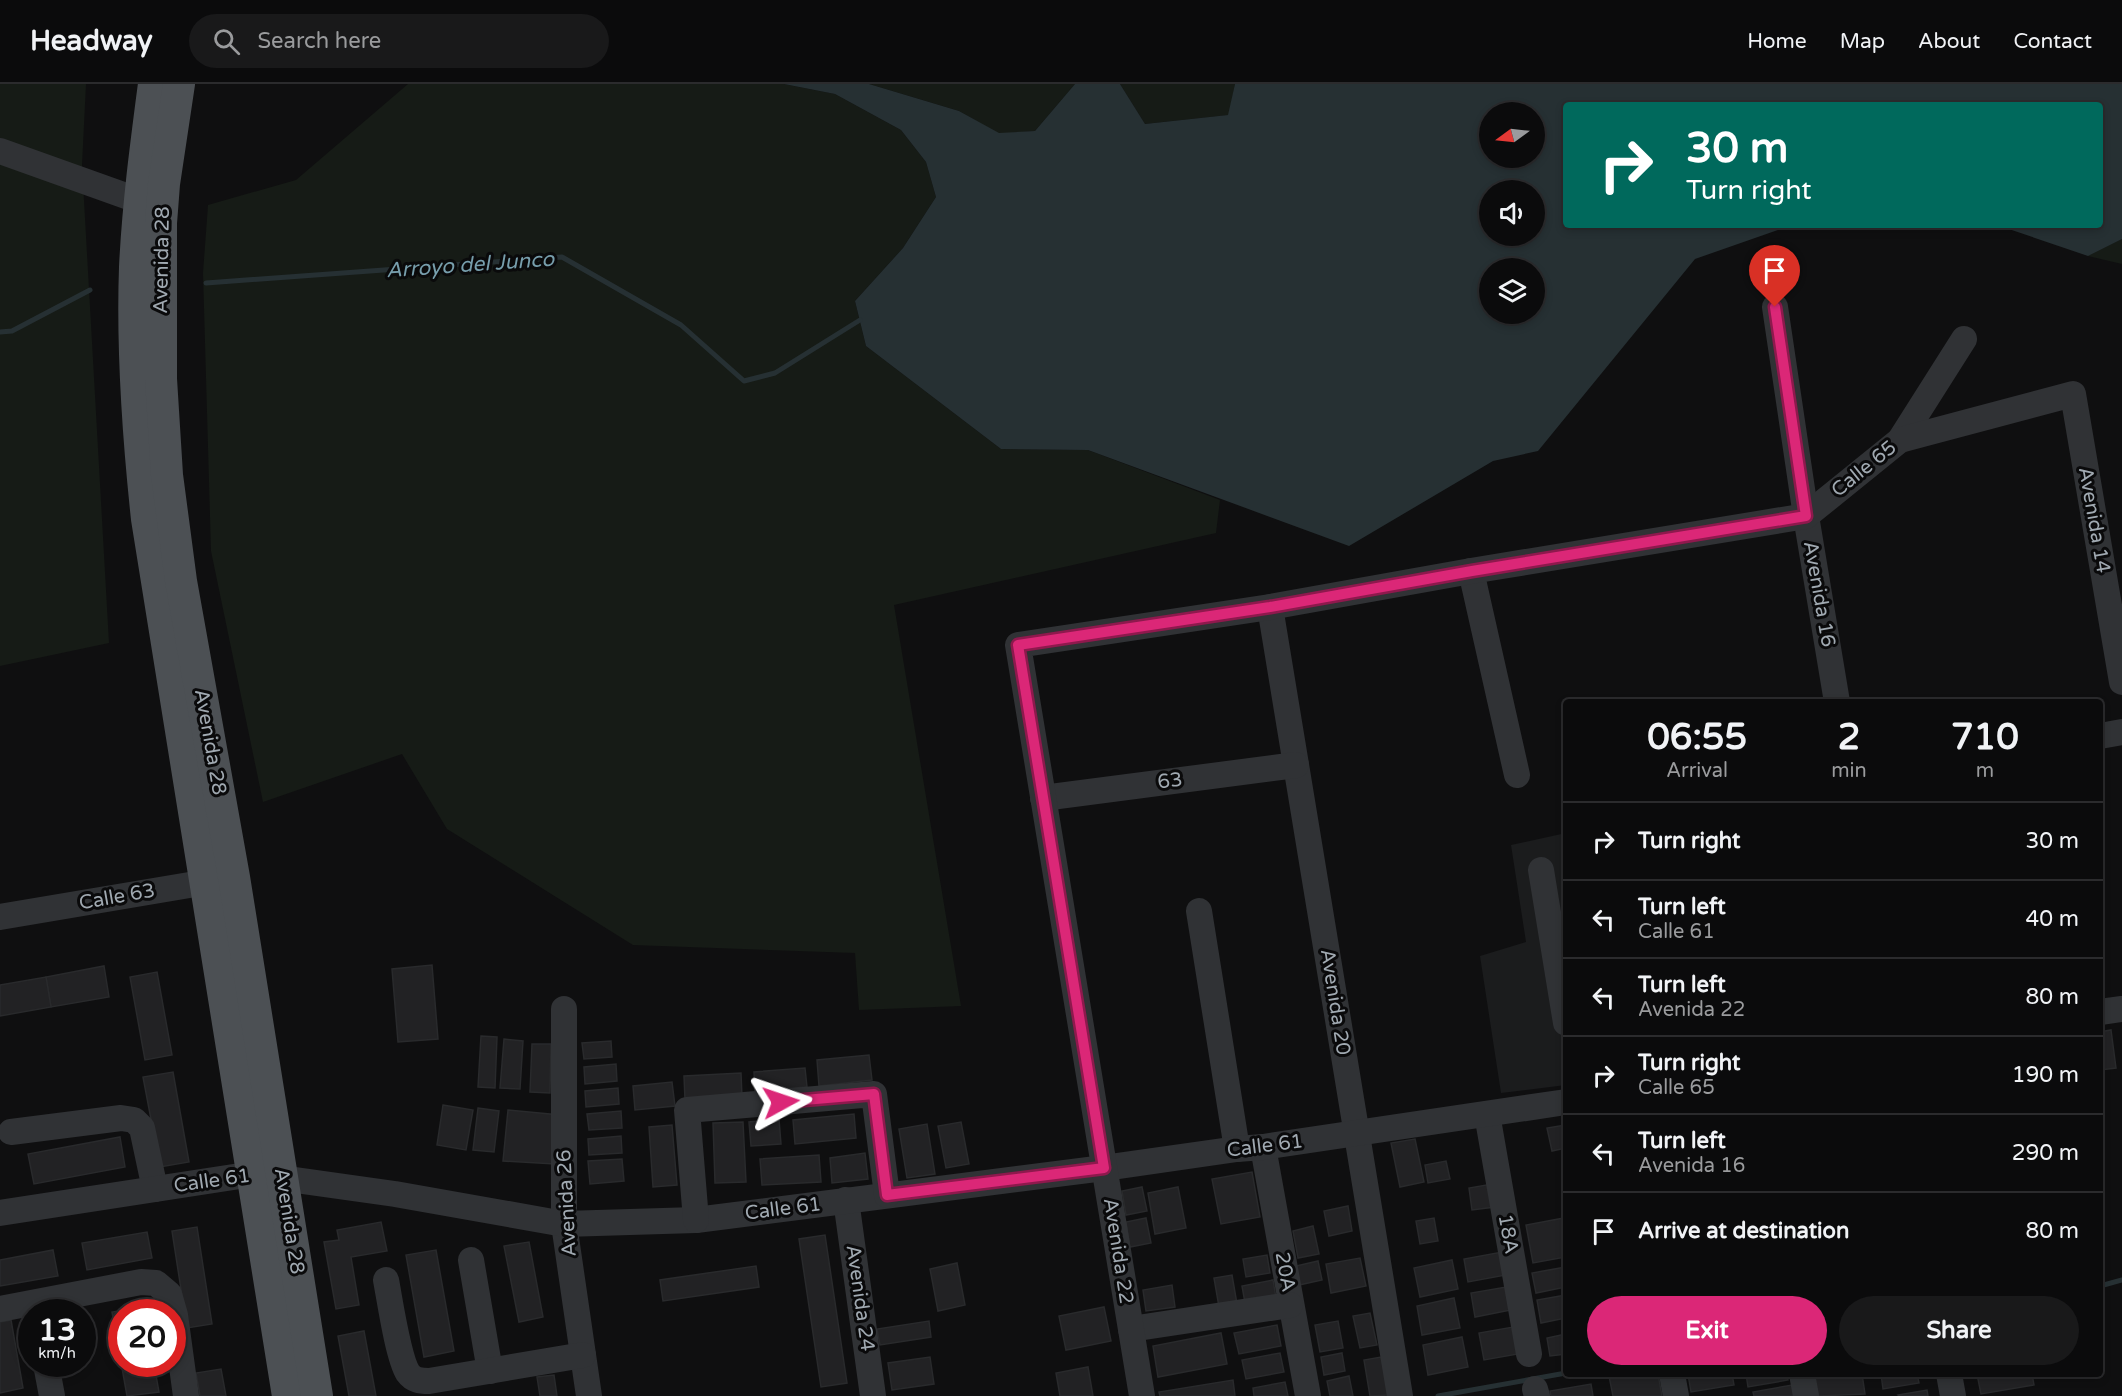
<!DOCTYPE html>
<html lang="en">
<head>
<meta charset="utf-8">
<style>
	body { margin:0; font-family:"Varela Round",sans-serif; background:#19191a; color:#f1f3f6; height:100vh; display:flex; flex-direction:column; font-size:22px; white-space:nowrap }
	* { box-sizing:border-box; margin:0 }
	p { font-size:20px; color:#9a9b9d }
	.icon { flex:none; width:33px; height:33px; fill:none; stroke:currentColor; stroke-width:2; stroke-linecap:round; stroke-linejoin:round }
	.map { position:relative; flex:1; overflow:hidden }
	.drawer { position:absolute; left:1563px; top:615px; width:540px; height:678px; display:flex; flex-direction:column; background:#0b0b0c; border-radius:6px; box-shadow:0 3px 9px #0003,0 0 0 2px #2b2b2d }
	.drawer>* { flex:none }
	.guide { position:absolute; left:1563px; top:18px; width:540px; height:126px; border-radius:6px; box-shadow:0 3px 9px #0003,0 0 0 2px #2b2b2d; background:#00695c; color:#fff; overflow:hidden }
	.needle { width:39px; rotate:255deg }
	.tools { position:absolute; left:1479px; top:18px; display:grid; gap:12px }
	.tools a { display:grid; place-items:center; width:66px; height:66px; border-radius:50%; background:#0b0b0c; box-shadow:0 3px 9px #0003,0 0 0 2px #2b2b2d; font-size:30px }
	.speed { position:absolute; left:18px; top:1215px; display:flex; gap:12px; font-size:30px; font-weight:700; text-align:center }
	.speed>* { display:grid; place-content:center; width:78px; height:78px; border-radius:50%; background:#0b0b0c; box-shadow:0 3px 9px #0003,0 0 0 2px #2b2b2d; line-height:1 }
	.speed small { font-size:15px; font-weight:400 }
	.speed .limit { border:9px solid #d22; background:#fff; color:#111 }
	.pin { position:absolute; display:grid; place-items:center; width:51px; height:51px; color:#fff; margin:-62px -26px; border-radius:50% 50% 50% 0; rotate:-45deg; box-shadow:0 0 6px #0007 }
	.pin .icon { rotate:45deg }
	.me { position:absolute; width:66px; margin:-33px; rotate:85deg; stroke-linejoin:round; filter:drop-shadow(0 0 4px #0008) }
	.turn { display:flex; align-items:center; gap:21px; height:126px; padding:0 24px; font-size:27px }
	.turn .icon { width:78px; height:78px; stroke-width:2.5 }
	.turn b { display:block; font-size:42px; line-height:51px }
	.eta { display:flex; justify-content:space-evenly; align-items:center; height:102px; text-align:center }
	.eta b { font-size:36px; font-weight:800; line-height:42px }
	.cta { display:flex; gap:12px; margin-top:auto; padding:12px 24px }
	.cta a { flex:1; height:69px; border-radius:36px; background:#db2777; color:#fff; font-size:24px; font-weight:800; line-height:69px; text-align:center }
	.cta a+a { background:#19191a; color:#f1f3f6 }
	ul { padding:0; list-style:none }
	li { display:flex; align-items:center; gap:18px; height:78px; padding:0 24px; border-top:2px solid #2b2b2d }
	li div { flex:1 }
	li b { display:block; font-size:22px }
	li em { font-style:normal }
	header { display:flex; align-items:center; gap:36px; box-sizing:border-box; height:84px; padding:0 30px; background:#0b0b0c; border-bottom:2px solid #2b2b2d }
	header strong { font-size:28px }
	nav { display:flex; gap:33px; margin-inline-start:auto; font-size:21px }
	.search { width:420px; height:54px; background:#19191a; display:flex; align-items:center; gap:15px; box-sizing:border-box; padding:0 21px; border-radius:33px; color:#9a9b9d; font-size:22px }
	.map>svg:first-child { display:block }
</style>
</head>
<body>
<header>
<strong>Headway</strong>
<div class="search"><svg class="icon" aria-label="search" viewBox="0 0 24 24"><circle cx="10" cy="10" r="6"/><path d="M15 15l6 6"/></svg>Search here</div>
<nav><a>Home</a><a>Map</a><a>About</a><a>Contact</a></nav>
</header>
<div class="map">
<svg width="2122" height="1312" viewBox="0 0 2122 1312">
	<rect width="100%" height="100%" fill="#0f0f10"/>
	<!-- built -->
	<polygon fill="#1b1c1d" points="1566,749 1566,1001 1501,1009 1480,872 1526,858 1511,761"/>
	<!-- green -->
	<g fill="#161b16">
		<polygon points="0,0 86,0 82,81 109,559 0,582"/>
		<polygon points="408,0 784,0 835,10 901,46 926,78 936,113 903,164 855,217 866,262 1001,365 1088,366 1220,416 1216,449 894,521 961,922 859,926 855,869 633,861 447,745 402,670 263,718 211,467 203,189 208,121 296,96"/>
		<polygon points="869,0 1075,0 1035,47 999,50 959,27"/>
		<polygon points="1120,0 1235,0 1229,31 1145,40"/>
		<polygon points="2122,155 2122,180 2088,172"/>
	</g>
	<!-- water -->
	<path fill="#263033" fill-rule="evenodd" d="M784,0H869L959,27L999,49L1035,47L1075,0H1120L1145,40L1228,31L1235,0H2122V155L2088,172L1997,141H2100V21H1566V141H1792L1695,175L1538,367L1493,377L1349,462L1088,366L1001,365L866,262L855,217L903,164L936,113L926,78L901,46L835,10ZM1490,28H1534V74H1490ZM1490,106H1534V152H1490ZM1490,184H1534V230H1490Z"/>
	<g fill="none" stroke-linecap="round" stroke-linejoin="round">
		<!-- stream -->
		<g stroke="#263033" stroke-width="5">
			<polyline points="206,199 562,173 681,241 744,297 775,289 860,236"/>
			<polyline points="0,248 12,247 90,206"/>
			<polyline points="2100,1202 2122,1196"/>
			<polyline points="1438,1312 1566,1289"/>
		</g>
	</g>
	<!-- building -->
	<g fill="#222224" stroke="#292a2c" stroke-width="1.5">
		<polygon points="432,881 438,955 398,958 392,885"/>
		<polygon points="104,882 109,913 51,923 46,893"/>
		<polygon points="157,888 172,971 145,976 130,893"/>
		<polygon points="46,893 51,923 0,932 0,901"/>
		<polygon points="2111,946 2116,984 2100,986 2100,948"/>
		<polygon points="481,952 497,953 495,1004 478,1003"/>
		<polygon points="504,955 523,957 520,1005 500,1004"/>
		<polygon points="611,957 612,973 584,975 582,959"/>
		<polygon points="532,960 551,960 550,1009 530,1008"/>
		<polygon points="869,971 872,996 819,1002 817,976"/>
		<polygon points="616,980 617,997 585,1000 584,983"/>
		<polygon points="805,984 807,1003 755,1007 754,988"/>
		<polygon points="173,988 189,1078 160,1083 143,993"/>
		<polygon points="741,989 742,1013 685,1016 684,992"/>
		<polygon points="672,998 675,1022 635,1026 633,1002"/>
		<polygon points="618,1004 619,1020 586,1023 585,1007"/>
		<polygon points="443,1021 473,1026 466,1066 437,1061"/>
		<polygon points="478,1024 499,1027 494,1068 473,1066"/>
		<polygon points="508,1026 560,1031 555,1080 503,1077"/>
		<polygon points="621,1027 622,1044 589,1046 587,1030"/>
		<polygon points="854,1030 856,1054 795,1060 793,1036"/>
		<polygon points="779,1035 781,1060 751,1062 749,1038"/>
		<polygon points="743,1038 746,1098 715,1099 713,1039"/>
		<polygon points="961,1038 969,1080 946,1084 938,1042"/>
		<polygon points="927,1040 935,1090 907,1094 899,1045"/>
		<polygon points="672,1041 677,1101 653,1103 649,1043"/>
		<polygon points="1566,1041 1566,1064 1552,1067 1547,1044"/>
		<polygon points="621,1052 622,1069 589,1071 588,1055"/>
		<polygon points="120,1053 125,1083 34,1100 28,1070"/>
		<polygon points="1415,1055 1424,1098 1400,1103 1391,1059"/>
		<polygon points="865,1069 868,1095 832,1099 830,1074"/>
		<polygon points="819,1071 821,1098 762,1101 760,1075"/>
		<polygon points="622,1075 624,1097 590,1100 588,1077"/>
		<polygon points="1446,1077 1450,1095 1428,1099 1425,1081"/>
		<polygon points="1252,1088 1260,1133 1221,1140 1212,1095"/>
		<polygon points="1492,1100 1495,1123 1472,1126 1469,1104"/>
		<polygon points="1142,1103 1147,1127 1126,1131 1122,1107"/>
		<polygon points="1178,1103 1186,1144 1155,1150 1148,1109"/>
		<polygon points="1348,1122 1352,1147 1329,1152 1324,1127"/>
		<polygon points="1146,1134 1151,1159 1130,1163 1126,1138"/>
		<polygon points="1434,1134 1438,1157 1420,1160 1416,1137"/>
		<polygon points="1564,1134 1566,1173 1533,1179 1526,1141"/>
		<polygon points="381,1138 387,1167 351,1173 359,1221 336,1225 324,1158 339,1156 337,1146"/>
		<polygon points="1313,1142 1319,1170 1298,1174 1293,1147"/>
		<polygon points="197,1143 212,1240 187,1244 172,1147"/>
		<polygon points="147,1148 152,1174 87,1186 82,1159"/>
		<polygon points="825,1151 847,1299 821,1303 799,1155"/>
		<polygon points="529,1158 543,1233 519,1238 504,1162"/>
		<polygon points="53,1166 58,1192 0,1202 0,1176"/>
		<polygon points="436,1166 454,1267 424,1273 406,1171"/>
		<polygon points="1502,1168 1506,1191 1468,1198 1464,1175"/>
		<polygon points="1267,1171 1270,1189 1246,1193 1243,1175"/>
		<polygon points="1360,1174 1366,1202 1331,1209 1326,1180"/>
		<polygon points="1452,1176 1458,1205 1420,1213 1414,1184"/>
		<polygon points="1318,1177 1322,1196 1299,1201 1296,1182"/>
		<polygon points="957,1179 965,1221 938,1227 930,1185"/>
		<polygon points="756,1182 759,1203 663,1217 660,1196"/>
		<polygon points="1566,1183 1566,1203 1536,1209 1532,1189"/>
		<polygon points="1232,1191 1237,1220 1219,1223 1214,1194"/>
		<polygon points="1273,1196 1276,1214 1245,1219 1242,1202"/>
		<polygon points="1172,1201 1175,1223 1146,1227 1143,1206"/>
		<polygon points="1506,1203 1511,1226 1475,1233 1471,1209"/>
		<polygon points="1566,1211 1566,1234 1541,1239 1537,1216"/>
		<polygon points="1454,1214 1460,1244 1422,1251 1417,1222"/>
		<polygon points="144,1223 145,1228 122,1228 122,1280 154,1280 159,1308 127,1312 112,1228"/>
		<polygon points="1104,1223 1111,1257 1066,1266 1059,1232"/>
		<polygon points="1370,1229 1377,1261 1360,1264 1353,1232"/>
		<polygon points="11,1236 23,1304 0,1309 0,1238"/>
		<polygon points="929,1237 931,1253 880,1261 877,1245"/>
		<polygon points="1338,1237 1343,1264 1320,1268 1315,1241"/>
		<polygon points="1277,1241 1281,1262 1239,1270 1234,1249"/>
		<polygon points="1513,1243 1518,1270 1484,1276 1479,1249"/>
		<polygon points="364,1247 376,1312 349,1312 338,1252"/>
		<polygon points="1221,1249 1227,1280 1158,1293 1153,1262"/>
		<polygon points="1566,1250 1566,1270 1550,1272 1547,1254"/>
		<polygon points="1462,1253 1468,1283 1428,1291 1423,1261"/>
		<polygon points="1280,1269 1284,1288 1246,1295 1242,1276"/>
		<polygon points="1342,1269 1345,1287 1324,1291 1321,1273"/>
		<polygon points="930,1273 934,1300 892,1306 888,1279"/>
		<polygon points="1381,1273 1389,1311 1370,1312 1364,1276"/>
		<polygon points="1088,1283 1093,1312 1060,1312 1056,1289"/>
		<polygon points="221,1285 226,1312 200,1312 196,1289"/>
		<polygon points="1622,1290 1658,1290 1662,1312 1613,1312 1609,1292"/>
		<polygon points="1688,1290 1732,1290 1734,1301 1691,1308"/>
		<polygon points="1746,1290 1787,1290 1788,1296 1748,1303"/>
		<polygon points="1820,1290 1862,1290 1865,1310 1818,1312 1814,1291"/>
		<polygon points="1881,1290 1917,1290 1919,1299 1883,1305"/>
		<polygon points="1977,1290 2032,1290 2034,1301 1981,1310"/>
		<polygon points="554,1291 557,1312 540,1312 537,1293"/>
		<polygon points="1349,1292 1353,1312 1330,1312 1327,1297"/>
		<polygon points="1233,1296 1235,1312 1160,1312 1159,1308"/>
		<polygon points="1285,1298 1288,1312 1254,1312 1253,1304"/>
		<polygon points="1591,1300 1593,1312 1551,1312 1550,1307"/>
		<polygon points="1792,1301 1794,1312 1754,1312 1753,1308"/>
		<polygon points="1927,1306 1928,1312 1899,1312 1898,1311"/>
	</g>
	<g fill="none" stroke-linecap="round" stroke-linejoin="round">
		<!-- minor -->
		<g stroke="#303235" stroke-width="26">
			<polyline points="0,67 140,117"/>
			<polyline points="1775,223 1806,432 1837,618"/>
			<polyline points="1900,356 1964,255"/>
			<polyline points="1471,487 1517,691"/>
			<polyline points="1270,523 1400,1312"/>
			<polyline points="2100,652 2122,648"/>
			<polyline points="1043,714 1296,681"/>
			<polyline points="1541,786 1566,939"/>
			<polyline points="1199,827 1237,1065"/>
			<polyline points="0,833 225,795"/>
			<polyline points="564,925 564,1140 589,1312"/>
			<polyline points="2100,928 2122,925"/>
			<polyline points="1487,1030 1529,1270"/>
			<polyline points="11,1048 121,1034 134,1036 142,1044 155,1105"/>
			<polyline points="1263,1063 1308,1312"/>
			<polyline points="846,1116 873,1312"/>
			<polyline points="0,1129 253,1090 395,1110 564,1140 696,1136 1104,1084 1237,1065 1263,1063 1566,1018"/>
			<polyline points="696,1136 687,1026 874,1010 887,1111"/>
			<polyline points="471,1176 490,1287"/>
			<path d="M386,1196C390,1217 398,1273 408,1289C413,1296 420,1297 429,1297L583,1271"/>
			<polyline points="0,1225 141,1198 156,1199 169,1210 175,1231 186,1312"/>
			<polyline points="1131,1245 1290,1221"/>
			<polyline points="46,1280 52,1312"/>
			<polyline points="1672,1290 1676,1312"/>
			<polyline points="1802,1290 1806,1312"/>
			<polyline points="1949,1290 1953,1312"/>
			<polyline points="1535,1305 1537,1312"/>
			<polyline points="1142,1312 1018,561 1270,523 1471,487 1806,432 1900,356 2073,310 2122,598"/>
		</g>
		<!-- major -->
		<g stroke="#4c5054" stroke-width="32">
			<path d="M154,0C146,61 138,121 135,183C132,267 138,351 147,435L288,1312"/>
			<polyline points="179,0 164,100 161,139 161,295 167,391 181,497 234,793 317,1312"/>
		</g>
	</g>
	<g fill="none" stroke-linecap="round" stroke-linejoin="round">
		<defs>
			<polyline id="route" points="781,1018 874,1010 887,1111 1104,1084 1018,561 1270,523 1472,487 1806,432 1775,223"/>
		</defs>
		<!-- route casing -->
		<use href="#route" stroke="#8e194d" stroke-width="15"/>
		<!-- route -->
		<use href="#route" stroke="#db2777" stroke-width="10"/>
	</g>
	<g text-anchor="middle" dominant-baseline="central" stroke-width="6" stroke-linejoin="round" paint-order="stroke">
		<!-- street labels -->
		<g font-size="20" fill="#a0a9b1" stroke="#0a0a0b">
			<text transform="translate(162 176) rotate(-89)">Avenida 28</text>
			<text transform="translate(1864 385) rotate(-39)">Calle 65</text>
			<text transform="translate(2094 436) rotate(80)">Avenida 14</text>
			<text transform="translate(1819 510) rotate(80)">Avenida 16</text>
			<text transform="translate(210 658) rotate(80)">Avenida 28</text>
			<text transform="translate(1170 697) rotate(-7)">63</text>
			<text transform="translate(117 813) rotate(-10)">Calle 63</text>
			<text transform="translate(1335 918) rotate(81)">Avenida 20</text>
			<text transform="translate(1265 1062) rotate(-7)">Calle 61</text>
			<text transform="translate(212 1097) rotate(-8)">Calle 61</text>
			<text transform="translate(567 1119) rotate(-93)">Avenida 26</text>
			<text transform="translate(783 1125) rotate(-7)">Calle 61</text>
			<text transform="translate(289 1137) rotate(81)">Avenida 28</text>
			<text transform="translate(1508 1150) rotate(80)">18A</text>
			<text transform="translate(1118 1167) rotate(81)">Avenida 22</text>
			<text transform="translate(1285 1188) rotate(80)">20A</text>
			<text transform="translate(860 1214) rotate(82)">Avenida 24</text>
		</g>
		<!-- water labels -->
		<g font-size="21" font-style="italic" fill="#779eac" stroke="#0a0a0b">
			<text transform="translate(470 181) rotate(-4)">Arroyo del Junco</text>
		</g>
	</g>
</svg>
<div class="tools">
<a><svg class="needle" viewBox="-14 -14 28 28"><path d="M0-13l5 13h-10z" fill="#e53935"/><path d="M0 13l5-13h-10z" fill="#9a9b9d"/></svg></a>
<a><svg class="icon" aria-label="sound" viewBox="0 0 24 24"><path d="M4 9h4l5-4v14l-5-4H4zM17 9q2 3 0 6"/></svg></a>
<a><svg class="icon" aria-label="layers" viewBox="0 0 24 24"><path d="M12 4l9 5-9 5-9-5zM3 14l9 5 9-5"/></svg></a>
</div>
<div class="speed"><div>13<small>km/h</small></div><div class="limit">20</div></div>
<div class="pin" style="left:1775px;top:223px;background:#d93025"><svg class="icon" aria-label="arrive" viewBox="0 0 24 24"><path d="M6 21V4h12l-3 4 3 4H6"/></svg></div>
<svg class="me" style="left:781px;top:1018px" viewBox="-20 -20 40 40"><path d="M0-17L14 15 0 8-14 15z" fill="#db2777" stroke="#fff" stroke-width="4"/></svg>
<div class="guide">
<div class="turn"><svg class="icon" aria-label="right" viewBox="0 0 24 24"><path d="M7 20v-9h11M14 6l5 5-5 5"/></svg><div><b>30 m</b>Turn right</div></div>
</div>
<section class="drawer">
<div class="eta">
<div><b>06:55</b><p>Arrival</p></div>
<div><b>2</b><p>min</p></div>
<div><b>710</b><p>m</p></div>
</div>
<ul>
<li><svg class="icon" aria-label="right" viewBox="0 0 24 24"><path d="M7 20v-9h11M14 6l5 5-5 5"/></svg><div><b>Turn right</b></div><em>30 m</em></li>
<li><svg class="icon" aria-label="left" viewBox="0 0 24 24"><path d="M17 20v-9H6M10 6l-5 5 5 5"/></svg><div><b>Turn left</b><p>Calle 61</p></div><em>40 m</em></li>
<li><svg class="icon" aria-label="left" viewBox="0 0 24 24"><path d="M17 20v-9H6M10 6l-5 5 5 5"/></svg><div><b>Turn left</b><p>Avenida 22</p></div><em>80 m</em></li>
<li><svg class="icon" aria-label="right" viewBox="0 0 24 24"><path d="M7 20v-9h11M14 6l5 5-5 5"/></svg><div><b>Turn right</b><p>Calle 65</p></div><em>190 m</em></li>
<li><svg class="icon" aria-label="left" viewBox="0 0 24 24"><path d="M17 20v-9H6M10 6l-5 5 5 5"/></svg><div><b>Turn left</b><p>Avenida 16</p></div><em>290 m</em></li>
<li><svg class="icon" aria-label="arrive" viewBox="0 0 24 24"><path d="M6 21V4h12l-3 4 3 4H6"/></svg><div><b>Arrive at destination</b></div><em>80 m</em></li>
</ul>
<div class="cta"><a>Exit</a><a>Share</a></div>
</section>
</div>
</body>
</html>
